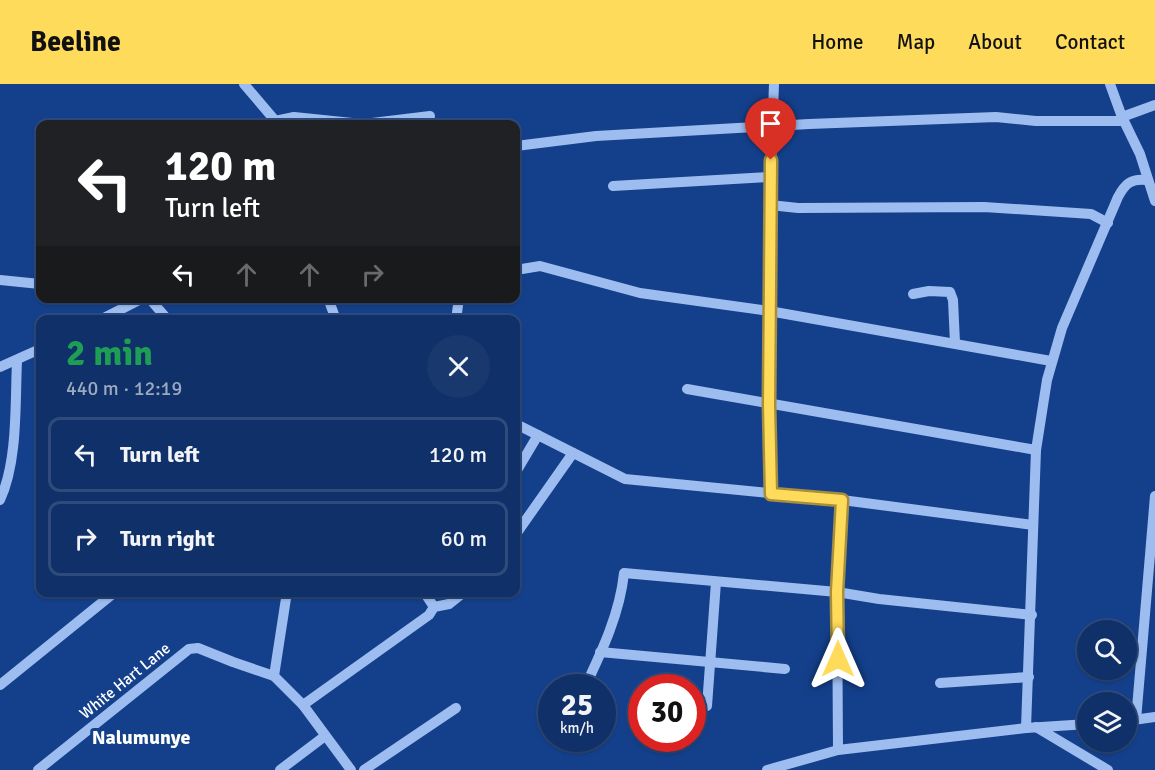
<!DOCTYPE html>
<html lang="en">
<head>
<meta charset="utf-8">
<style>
	body { margin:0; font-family:Signika,sans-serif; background:#18386e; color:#f1f3f6; height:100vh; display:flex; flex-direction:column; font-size:22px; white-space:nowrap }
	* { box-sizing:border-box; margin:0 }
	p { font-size:20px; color:#9ba9c0 }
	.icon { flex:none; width:33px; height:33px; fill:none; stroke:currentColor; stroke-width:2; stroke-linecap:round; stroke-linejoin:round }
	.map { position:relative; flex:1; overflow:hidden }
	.panel { position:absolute; left:36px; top:231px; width:484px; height:282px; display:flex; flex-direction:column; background:#0f3068; border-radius:12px; box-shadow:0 2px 4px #0004,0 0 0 2px #2f4b7c }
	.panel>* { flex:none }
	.guide { position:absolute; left:36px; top:36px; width:484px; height:183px; border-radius:12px; box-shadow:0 2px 4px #0004,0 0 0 2px #2f4b7c; background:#202124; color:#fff; overflow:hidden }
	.buttons { position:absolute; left:1077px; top:536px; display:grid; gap:12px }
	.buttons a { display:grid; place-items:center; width:60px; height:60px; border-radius:50%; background:#0f3068; box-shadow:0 2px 4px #0004,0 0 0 2px #2f4b7c; font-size:30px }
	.speed { position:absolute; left:538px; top:590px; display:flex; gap:12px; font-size:30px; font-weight:700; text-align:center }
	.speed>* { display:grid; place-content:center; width:78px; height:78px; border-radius:50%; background:#0f3068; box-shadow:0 2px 4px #0004,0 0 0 2px #2f4b7c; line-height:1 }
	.speed small { font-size:15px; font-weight:400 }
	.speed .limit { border:9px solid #d22; background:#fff; color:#111 }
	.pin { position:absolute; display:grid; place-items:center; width:51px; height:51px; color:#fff; margin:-62px -26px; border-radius:50% 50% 50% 0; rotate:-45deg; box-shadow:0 0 6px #0007 }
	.pin .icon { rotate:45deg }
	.me { position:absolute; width:66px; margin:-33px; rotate:0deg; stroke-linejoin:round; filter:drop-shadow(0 0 4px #0008) }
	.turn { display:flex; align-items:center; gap:21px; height:126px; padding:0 30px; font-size:27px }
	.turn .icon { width:78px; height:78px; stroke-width:2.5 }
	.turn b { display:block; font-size:42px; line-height:51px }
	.lanes { display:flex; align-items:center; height:57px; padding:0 30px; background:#0003; justify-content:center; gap:30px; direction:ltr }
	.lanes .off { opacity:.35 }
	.round { display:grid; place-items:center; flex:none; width:63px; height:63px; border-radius:32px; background:#18386e }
	.summary { display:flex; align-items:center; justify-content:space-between; height:102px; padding:0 30px }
	h1 { font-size:36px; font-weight:700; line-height:45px; color:#1e9e55 }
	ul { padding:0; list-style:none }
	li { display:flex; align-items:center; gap:18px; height:75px; margin:0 12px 9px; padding:0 18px; border:3px solid #2f4b7c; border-radius:12px }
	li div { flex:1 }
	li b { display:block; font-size:22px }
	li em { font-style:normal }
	header { display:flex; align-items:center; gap:36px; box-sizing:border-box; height:84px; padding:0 30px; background:#ffdb5c; color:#111 }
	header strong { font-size:28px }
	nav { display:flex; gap:33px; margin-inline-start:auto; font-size:21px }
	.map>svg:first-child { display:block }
</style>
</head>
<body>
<header>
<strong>Beeline</strong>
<nav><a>Home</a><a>Map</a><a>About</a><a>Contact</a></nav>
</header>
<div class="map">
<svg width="1155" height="686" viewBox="0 0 1155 686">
	<rect width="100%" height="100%" fill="#14408b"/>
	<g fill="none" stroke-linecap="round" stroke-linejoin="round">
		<!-- minor -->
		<g stroke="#9dbdf0" stroke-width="10">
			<polyline points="244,0 278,40"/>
			<polyline points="1110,0 1122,33 1155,21"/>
			<polyline points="275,37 294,33 362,40"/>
			<polyline points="364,40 430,32"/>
			<polyline points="516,62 596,52 809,40 996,33 1036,37 1124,37 1140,70 1155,117"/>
			<polyline points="613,102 770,93"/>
			<polyline points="770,121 798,124 984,123 1091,130 1108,139"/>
			<polyline points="516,186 540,182 640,209 769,227 1051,277"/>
			<polyline points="0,196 40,200"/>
			<polyline points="913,210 929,207 950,208 953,216 955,259"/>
			<polyline points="149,214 168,236"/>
			<polyline points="328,214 336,236"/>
			<polyline points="100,236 143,214"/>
			<polyline points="456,236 459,214"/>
			<polyline points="0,283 40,265"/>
			<polyline points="687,305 1036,366"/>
			<polyline points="516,340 625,395 842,416 837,508 838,666"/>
			<polyline points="516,388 538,351"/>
			<path d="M771,410C767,273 768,137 774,0"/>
			<path d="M0,416C18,377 15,320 17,277"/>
			<polyline points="842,416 1033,441"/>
			<polyline points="516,450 573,369"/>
			<polyline points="287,508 274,592 303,621 351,686"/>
			<polyline points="424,508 434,523"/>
			<polyline points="600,568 785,585"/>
			<polyline points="940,599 1029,593"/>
			<polyline points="0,601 115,508"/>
			<path d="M585,603C602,567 620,529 624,489L837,508L879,515L1032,531"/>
			<polyline points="303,621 429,531 434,523 449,520 464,508"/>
			<polyline points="707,622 716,498"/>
			<polyline points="1136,636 1155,412"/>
			<polyline points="1126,637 1155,633"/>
			<polyline points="1036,643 1108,686"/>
			<path d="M1026,644L1036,366L1047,296L1062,244L1118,113C1125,100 1131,94 1147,96"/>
			<polyline points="38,686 189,565 198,564 233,578 274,592"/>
			<polyline points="280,686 325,652"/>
			<polyline points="364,686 456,624"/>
			<polyline points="767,686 838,666 1026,644 1088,640"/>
		</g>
	</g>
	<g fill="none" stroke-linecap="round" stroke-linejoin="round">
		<defs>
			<polyline id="route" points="771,76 769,321 771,410 842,416 837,508 838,575"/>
		</defs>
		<!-- route casing -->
		<use href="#route" stroke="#a68e3c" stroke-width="15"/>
		<!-- route -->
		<use href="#route" stroke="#ffdb5c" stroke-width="10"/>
	</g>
	<g text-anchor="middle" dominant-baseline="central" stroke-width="6" stroke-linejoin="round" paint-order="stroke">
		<!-- street labels -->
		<g font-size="16" fill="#fff" stroke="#14408b">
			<text transform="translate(125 597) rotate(-39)">White Hart Lane</text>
		</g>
		<!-- quarter labels -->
		<g font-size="20" font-weight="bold" fill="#fff" stroke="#14408b">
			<text x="141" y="653">Nalumunye</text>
		</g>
	</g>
</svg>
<div class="buttons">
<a><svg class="icon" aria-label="search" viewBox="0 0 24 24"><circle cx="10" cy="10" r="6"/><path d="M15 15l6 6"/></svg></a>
<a><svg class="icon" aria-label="layers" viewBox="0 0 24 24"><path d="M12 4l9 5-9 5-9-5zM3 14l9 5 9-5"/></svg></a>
</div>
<div class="speed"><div>25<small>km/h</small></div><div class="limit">30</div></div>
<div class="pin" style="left:771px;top:76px;background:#d93025"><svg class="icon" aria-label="arrive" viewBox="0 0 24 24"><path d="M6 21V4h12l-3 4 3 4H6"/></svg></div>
<svg class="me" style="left:838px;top:575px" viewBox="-20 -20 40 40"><path d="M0-17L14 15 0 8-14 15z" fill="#ffdb5c" stroke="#fff" stroke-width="4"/></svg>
<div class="guide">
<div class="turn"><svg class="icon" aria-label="left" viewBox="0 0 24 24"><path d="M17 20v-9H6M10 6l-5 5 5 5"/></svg><div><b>120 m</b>Turn left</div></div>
<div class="lanes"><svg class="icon" aria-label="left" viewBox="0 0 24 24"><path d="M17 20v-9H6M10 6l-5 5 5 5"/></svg><svg class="icon off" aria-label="ahead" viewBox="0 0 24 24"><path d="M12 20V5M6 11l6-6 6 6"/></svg><svg class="icon off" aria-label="ahead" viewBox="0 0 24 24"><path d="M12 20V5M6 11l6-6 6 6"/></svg><svg class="icon off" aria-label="right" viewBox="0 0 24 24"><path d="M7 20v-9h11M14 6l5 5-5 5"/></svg></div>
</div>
<section class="panel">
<div class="summary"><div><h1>2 min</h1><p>440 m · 12:19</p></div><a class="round"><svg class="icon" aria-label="close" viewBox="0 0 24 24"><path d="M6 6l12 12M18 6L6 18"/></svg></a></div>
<ul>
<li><svg class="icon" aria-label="left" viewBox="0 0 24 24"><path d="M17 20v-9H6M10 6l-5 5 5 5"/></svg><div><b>Turn left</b></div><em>120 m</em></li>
<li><svg class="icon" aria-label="right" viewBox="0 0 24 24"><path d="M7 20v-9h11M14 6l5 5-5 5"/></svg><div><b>Turn right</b></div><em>60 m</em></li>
</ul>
</section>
</div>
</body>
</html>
